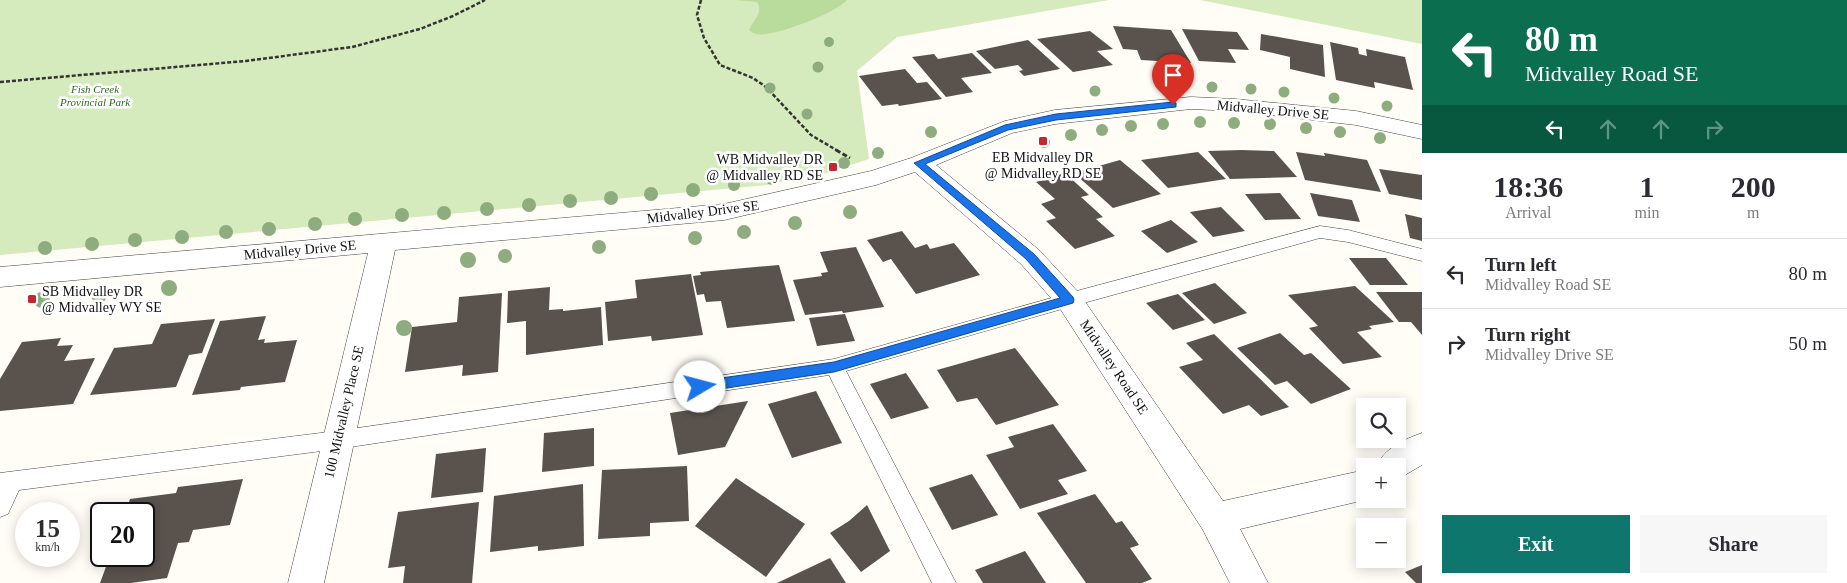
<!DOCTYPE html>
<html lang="en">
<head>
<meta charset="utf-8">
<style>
	body { margin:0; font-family:Georgia,serif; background:#f7f7f7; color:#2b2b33; height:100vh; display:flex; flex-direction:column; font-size:19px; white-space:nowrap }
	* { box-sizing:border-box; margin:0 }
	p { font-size:16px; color:#7c7c81 }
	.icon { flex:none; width:28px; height:28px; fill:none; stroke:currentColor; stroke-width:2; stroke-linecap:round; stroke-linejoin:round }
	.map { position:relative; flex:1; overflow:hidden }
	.details { display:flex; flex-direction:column; background:#fff; width:425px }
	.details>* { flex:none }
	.banner { background:#0b6e4f; color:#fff; overflow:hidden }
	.fabs { position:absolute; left:1356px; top:398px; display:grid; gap:10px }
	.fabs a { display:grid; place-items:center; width:50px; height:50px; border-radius:0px; background:#fff; box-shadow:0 2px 12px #0003; font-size:25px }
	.speed { position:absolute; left:15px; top:502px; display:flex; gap:10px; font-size:25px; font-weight:700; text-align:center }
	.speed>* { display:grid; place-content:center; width:65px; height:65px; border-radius:50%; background:#fff; box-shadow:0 2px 12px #0003; line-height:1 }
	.speed small { font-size:12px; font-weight:400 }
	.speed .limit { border:2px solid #111; border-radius:8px; background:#fff; color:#111 }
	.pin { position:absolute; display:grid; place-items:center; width:42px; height:42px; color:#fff; margin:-51px -21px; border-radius:50% 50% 50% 0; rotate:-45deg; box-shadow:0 0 5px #0007 }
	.pin .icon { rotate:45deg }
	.me { position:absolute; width:55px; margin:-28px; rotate:82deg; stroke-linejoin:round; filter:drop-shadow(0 0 4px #0008) }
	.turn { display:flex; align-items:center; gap:18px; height:105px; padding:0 20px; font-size:22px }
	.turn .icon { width:65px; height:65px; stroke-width:2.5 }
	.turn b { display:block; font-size:35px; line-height:42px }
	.lanes { display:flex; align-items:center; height:48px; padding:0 20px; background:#0003; justify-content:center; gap:25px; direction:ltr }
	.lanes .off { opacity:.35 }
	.eta { display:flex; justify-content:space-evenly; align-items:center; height:85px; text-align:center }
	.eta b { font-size:30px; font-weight:600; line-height:35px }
	.button { display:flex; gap:10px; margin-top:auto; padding:10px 20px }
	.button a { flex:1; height:58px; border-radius:0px; background:#0f766e; color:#fff; font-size:20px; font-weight:600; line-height:58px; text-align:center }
	.button a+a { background:#f7f7f7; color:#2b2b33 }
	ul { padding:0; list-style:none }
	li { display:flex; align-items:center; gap:15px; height:70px; padding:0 20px; border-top:1px solid #e1e1e2 }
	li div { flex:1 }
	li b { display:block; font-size:19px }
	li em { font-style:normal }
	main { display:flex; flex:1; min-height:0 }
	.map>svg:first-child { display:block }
</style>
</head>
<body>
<main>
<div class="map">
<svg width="1422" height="583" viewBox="0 0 1422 583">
	<rect width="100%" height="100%" fill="#fffdf5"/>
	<!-- green -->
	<g fill="#d5ebbd">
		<polygon points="0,0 1109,0 897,37 857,71 869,159 826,173 767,185 0,255"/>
		<polygon points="1200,0 1422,0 1422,44"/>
	</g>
	<!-- forest -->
	<path fill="#b9dc9c" d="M736,0H847C836,13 772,38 756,34C755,34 750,31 749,30C753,20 764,12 757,2Z"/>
	<!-- building -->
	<g fill="#5a524d">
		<polygon points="1113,26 1171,30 1191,63 1141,60 1137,50 1123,49"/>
		<polygon points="1182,29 1237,32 1249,50 1228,49 1236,63 1199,61"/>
		<polygon points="1090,31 1113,49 1097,51 1113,65 1073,72 1037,39"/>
		<polygon points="1261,34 1323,45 1325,77 1290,69 1290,57 1260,50"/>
		<polygon points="1028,40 1060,69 1024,76 1019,71 1023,70 1018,65 995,69 976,51"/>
		<polygon points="1330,42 1358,48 1359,54 1367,56 1366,49 1405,57 1413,90 1374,82 1375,88 1336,80"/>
		<polygon points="972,53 992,73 961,78 973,92 946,97 912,57 934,54 938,59"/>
		<polygon points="905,69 917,83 927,82 942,99 899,106 898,104 882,106 859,76"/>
		<polygon points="1242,150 1274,151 1297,177 1230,179 1208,151"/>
		<polygon points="1198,152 1226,179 1168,188 1141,160"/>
		<polygon points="1296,152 1325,156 1324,153 1367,160 1381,192 1305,180"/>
		<polygon points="1120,160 1161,194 1113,208 1074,173"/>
		<polygon points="1379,169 1422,175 1422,200 1389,194"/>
		<polygon points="1065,173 1089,195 1081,197 1103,217 1096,219 1115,236 1075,249 1046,221 1056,218 1041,204 1055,199 1036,182"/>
		<polygon points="1280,193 1301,219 1265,220 1245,194"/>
		<polygon points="1310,193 1352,200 1360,222 1318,216"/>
		<polygon points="1221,207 1245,231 1213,237 1190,212"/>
		<polygon points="1405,214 1422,218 1422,241 1410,238"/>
		<polygon points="1171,220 1198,242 1167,253 1141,231"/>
		<polygon points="902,231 915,248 927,244 930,249 954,243 980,275 916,294 891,259 883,262 867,240"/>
		<polygon points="856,247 884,307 843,313 842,311 805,315 793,280 822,276 821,273 828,272 820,252"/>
		<polygon points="1349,258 1386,258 1408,285 1370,285"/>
		<polygon points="779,265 795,321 727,328 721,301 706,302 704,294 697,295 693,276 701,275 700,272"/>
		<polygon points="691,274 703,335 652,341 651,336 608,341 605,302 637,298 635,280"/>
		<polygon points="1215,283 1247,313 1214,324 1182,293"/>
		<polygon points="1355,286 1394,322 1369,326 1372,329 1357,332 1382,357 1343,364 1309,328 1318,326 1288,295"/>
		<polygon points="550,287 549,310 563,309 563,311 601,307 603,345 526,355 526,321 507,323 508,291"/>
		<polygon points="1376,292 1422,292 1422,335 1411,322 1399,322"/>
		<polygon points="502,293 498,372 462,376 463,365 405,372 412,327 457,322 459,297"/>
		<polygon points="1178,294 1205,320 1173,330 1146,303"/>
		<polygon points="845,314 855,341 817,346 809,318"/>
		<polygon points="266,316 258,340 265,339 264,343 297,340 285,382 241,387 240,390 192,395 220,321"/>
		<polygon points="215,319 202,353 189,355 176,387 90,395 114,348 152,344 161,324"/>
		<polygon points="1280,333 1304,355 1311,353 1351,389 1311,404 1287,381 1275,385 1237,348"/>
		<polygon points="1214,334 1289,407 1261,416 1249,405 1223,414 1179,367 1203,360 1186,343"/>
		<polygon points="61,338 57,346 73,345 64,361 95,358 73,404 0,411 0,379 22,342"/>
		<polygon points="1015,348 1059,405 996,425 977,398 957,402 937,370"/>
		<polygon points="906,373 929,408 891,419 870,384"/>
		<polygon points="816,391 842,443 792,458 768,404"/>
		<polygon points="748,401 725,447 678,455 670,413"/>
		<polygon points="1053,424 1087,471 1058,480 1068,494 1020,509 986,455 1014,447 1008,437"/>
		<polygon points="594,428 594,466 542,472 544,433"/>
		<polygon points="486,448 483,492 431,498 436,454"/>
		<polygon points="687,466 689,521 650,523 650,536 598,539 602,470"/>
		<polygon points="972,474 998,515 952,530 929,488"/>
		<polygon points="736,478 805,524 766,577 695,526"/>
		<polygon points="243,479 230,525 193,530 189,542 178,543 167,578 131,583 100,583 110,556 144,556 144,514 125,514 130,499 176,493 178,487"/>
		<polygon points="583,484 584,546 538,551 538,546 490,552 494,496"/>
		<polygon points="1095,494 1116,523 1122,521 1139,545 1130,548 1152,579 1142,583 1086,583 1037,513"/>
		<polygon points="479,502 472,583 403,583 405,566 388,568 398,512"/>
		<polygon points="867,505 890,551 861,572 830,533 849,521"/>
		<polygon points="1025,551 1046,583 983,583 975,570"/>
		<polygon points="830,558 846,583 777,583"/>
		<polygon points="1422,565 1422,583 1416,583 1405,572"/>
	</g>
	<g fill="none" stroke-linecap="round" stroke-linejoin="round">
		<defs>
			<polygon id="service" points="1320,226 1348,230 1422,249 1422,261 1348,242 1320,238 1069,307 846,371 956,583 932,583 829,375 337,449 19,490 8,514 0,517 0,473 337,431 834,359 1069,293"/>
			<g id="minor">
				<polygon points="1191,97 1235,99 1356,111 1422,125 1422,139 1356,125 1235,111 1191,109 1055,124 1012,133 936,165 1039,250 1079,293 1223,501 1365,470 1365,499 1369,499 1240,529 1268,583 1230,583 1203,530 1059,307 1021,264 915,172 876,185 724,220 395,250 324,583 288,583 368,253 0,287 0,267 724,204 871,171 911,158 1005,121 1055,110"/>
				<path d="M1422,433V465L1398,479V466H1377C1383,449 1405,439 1422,433Z"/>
			</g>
		</defs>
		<!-- service casing -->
		<use href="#service" stroke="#444" stroke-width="1"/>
		<!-- minor casing -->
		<use href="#minor" stroke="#444" stroke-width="1"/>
		<!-- path-far1 -->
		<g stroke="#333" stroke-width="2.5" stroke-dasharray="4 2" stroke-linecap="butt">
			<polyline points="701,0 697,15 704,38 720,65 753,78 766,87 811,135 838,151"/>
			<polyline points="0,82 246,61 352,47 420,29 453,16 485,0"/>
		</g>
		<!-- path -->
		<polyline stroke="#333" stroke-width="3" stroke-dasharray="5 2.5" stroke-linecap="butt" points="836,150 850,158"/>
		<!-- service -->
		<use href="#service" fill="#fff" fill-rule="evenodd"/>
		<!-- minor -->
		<use href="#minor" fill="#fff" fill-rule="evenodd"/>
	</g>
	<!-- trees -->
	<g fill="#8dad7f">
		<circle cx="829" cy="42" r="5"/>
		<circle cx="818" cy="67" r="5.5"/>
		<circle cx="1212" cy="87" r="5.5"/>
		<circle cx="770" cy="88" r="5.5"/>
		<circle cx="1251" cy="89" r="5.5"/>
		<circle cx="1095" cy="91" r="5.5"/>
		<circle cx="1284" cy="92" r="5.5"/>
		<circle cx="1334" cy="98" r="5.5"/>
		<circle cx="1387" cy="106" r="5.5"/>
		<circle cx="807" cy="114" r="5.5"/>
		<circle cx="1200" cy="122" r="6"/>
		<circle cx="1234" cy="123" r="6"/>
		<circle cx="1163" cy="124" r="6"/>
		<circle cx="1270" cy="124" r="6"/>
		<circle cx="1131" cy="126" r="6"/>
		<circle cx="1306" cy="128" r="6"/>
		<circle cx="1102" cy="130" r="6"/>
		<circle cx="931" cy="132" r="6"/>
		<circle cx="1340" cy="132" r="6"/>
		<circle cx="1071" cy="135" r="6"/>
		<circle cx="1380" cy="138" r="6"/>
		<circle cx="1044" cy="142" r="6"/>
		<circle cx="878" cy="153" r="6"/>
		<circle cx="997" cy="158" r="6"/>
		<circle cx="844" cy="163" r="6"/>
		<circle cx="772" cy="179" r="6"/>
		<circle cx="734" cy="185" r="6"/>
		<circle cx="693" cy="190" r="7"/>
		<circle cx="651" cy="194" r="7"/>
		<circle cx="611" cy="198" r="7"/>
		<circle cx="570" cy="201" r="7"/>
		<circle cx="529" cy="205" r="7"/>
		<circle cx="487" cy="209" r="7"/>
		<circle cx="850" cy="212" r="7"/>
		<circle cx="444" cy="213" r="7"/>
		<circle cx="402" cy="215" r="7"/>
		<circle cx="355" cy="219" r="7"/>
		<circle cx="795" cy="223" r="7"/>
		<circle cx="315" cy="224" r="7"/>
		<circle cx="269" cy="229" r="7"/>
		<circle cx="226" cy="232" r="7"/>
		<circle cx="744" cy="232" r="7"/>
		<circle cx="182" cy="237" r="7"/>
		<circle cx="695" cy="238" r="7"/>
		<circle cx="135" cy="240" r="7"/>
		<circle cx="92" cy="244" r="7"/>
		<circle cx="599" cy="247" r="7"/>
		<circle cx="45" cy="248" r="7"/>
		<circle cx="505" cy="256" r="7"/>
		<circle cx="468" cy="260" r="8"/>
		<circle cx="169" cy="288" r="8"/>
		<circle cx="99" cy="295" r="8"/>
		<circle cx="42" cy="300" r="8"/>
		<circle cx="404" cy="328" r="8"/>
	</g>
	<!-- route -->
	<polygon fill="#1a73e8" stroke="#114b97" points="1173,102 1176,103 1176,107 1056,120 1008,130 925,164 1034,254 1073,297 1074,300 1073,303 834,372 700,392 696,390 694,387 696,383 700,381 834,362 1060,298 1026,259 914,163 1005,125 1056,114"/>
	<!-- markers -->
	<g fill="#c4262e" stroke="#fff" stroke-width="2">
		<rect x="1038" y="136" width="10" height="10" rx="2.5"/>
		<rect x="828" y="162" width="10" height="10" rx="2.5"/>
		<rect x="27" y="294" width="10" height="10" rx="2.5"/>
	</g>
	<g text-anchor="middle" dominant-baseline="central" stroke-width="5" stroke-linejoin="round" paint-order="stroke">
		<!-- far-park labels -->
		<g font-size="11" font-style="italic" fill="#2f6b1f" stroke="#fff">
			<text x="95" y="89">Fish Creek<tspan x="95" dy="13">Provincial Park</tspan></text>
		</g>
		<!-- street labels -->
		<g font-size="14" fill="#111" stroke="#fff">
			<text transform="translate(1273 110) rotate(5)">Midvalley Drive SE</text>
			<text transform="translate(703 212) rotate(-7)">Midvalley Drive SE</text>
			<text transform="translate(300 250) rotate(-5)">Midvalley Drive SE</text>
			<text transform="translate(1114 367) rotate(56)">Midvalley Road SE</text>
			<text transform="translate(344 412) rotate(-77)">100 Midvalley Place SE</text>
		</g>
		<!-- poi labels -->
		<g font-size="14" fill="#111" stroke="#fff">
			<text x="1043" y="157">EB Midvalley DR<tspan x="1043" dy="16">@ Midvalley RD SE</tspan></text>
			<text x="823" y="159" text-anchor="end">WB Midvalley DR<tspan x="823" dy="16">@ Midvalley RD SE</tspan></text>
			<text x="42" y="291" text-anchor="start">SB Midvalley DR<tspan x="42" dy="16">@ Midvalley WY SE</tspan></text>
		</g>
	</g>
</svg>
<div class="fabs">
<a><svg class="icon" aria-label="search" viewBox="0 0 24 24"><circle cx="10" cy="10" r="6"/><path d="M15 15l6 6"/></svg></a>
<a>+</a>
<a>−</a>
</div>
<div class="speed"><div>15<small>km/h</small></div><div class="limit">20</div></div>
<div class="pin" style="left:1173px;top:105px;background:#d93025"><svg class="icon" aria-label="arrive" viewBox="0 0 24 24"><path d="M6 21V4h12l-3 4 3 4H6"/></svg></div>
<svg class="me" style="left:700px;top:387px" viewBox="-20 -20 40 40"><circle r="19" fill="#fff"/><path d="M0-13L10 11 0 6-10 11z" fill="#1a73e8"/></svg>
</div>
<section class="details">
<div class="banner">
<div class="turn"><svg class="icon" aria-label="left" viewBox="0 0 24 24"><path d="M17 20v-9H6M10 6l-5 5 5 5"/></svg><div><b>80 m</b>Midvalley Road SE</div></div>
<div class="lanes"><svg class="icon" aria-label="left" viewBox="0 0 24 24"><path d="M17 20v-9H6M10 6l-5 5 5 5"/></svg><svg class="icon off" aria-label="ahead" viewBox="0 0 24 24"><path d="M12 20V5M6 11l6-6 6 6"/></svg><svg class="icon off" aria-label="ahead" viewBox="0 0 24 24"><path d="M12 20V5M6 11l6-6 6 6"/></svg><svg class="icon off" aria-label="right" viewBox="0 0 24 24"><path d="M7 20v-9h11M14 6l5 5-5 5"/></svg></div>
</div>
<div class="eta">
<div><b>18:36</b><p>Arrival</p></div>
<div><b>1</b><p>min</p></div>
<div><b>200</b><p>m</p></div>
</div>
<ul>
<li><svg class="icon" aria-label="left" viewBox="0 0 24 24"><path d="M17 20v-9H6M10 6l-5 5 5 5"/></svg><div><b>Turn left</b><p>Midvalley Road SE</p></div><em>80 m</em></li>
<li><svg class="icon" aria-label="right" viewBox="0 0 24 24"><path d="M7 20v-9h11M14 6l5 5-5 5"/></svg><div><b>Turn right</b><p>Midvalley Drive SE</p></div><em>50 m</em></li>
</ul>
<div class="button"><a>Exit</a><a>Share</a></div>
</section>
</main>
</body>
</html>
